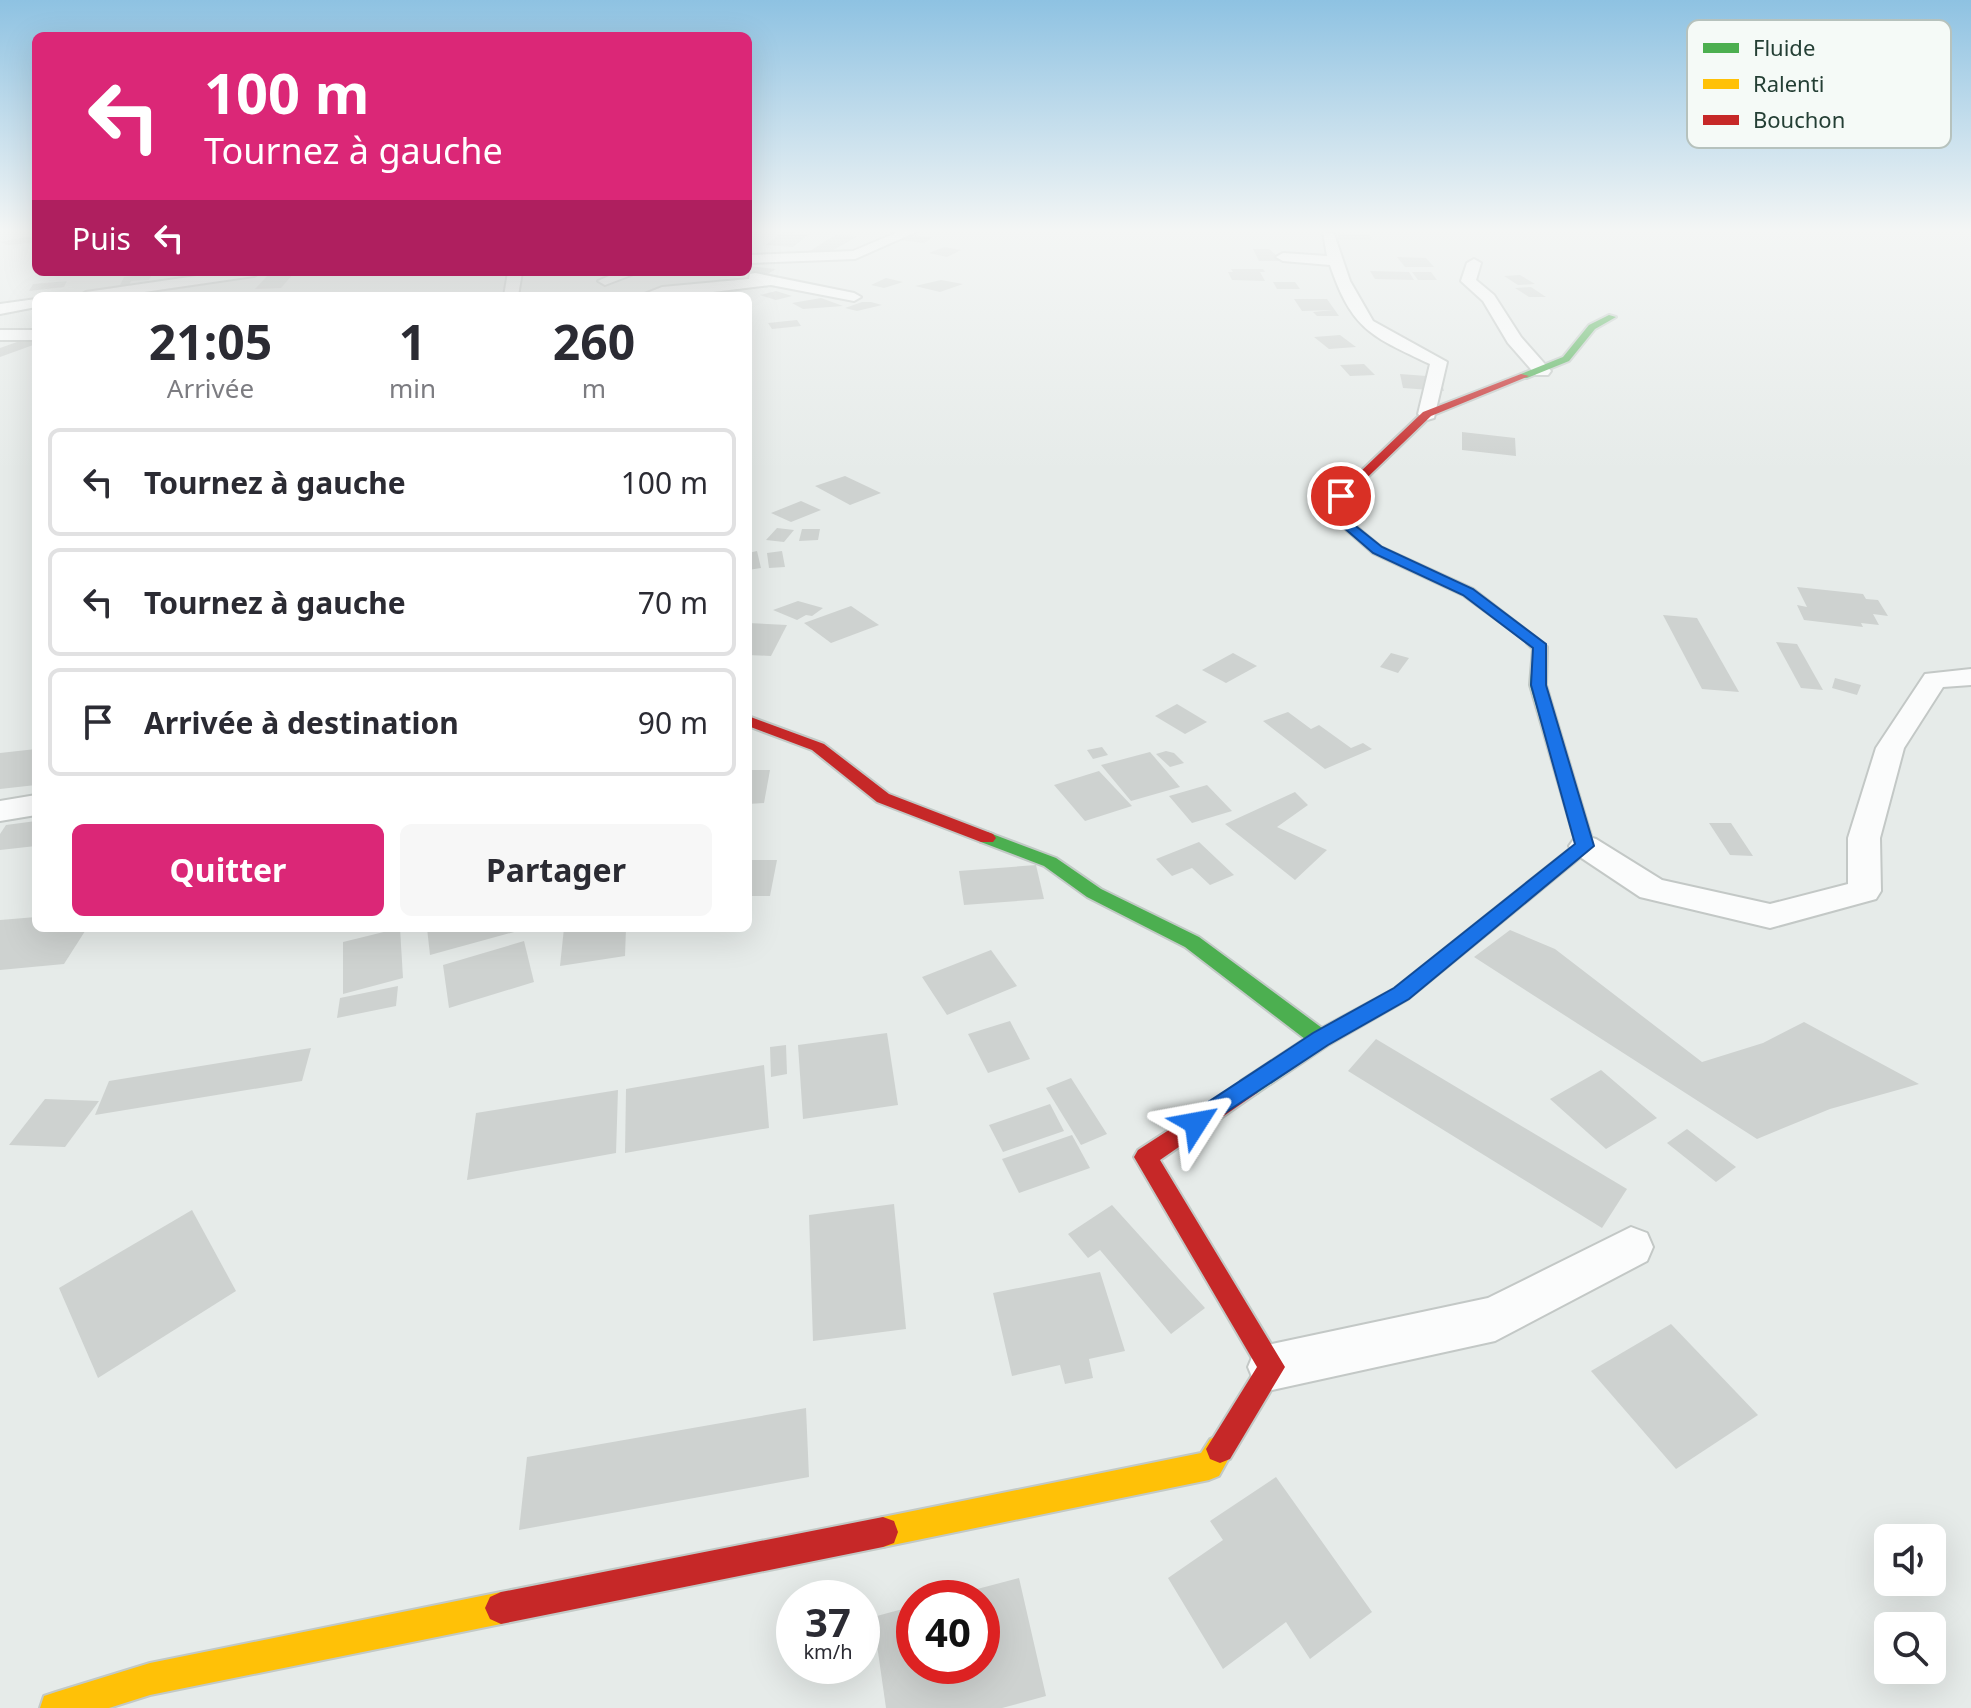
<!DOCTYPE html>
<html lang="fr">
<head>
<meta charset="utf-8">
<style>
	body { margin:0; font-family:"Noto Sans",sans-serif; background:#f7f7f7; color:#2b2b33; height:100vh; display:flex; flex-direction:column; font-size:30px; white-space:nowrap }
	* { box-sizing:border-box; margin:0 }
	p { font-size:26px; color:#7c7c81 }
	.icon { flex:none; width:44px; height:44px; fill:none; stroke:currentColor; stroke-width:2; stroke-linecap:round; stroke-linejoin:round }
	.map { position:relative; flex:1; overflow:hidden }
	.sheet { position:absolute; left:32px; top:292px; width:720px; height:640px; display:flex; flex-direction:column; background:#fff; border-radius:12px; box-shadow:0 8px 32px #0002 }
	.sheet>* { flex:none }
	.guide { position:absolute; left:32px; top:32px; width:720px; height:244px; border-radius:12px; box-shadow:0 8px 32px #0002; background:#db2777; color:#fff; overflow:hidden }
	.fabs { position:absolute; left:1874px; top:1524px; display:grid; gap:16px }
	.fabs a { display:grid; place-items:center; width:72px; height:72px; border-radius:12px; background:#fff; box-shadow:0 8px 32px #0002; font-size:40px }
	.speed { position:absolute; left:776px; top:1580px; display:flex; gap:16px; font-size:40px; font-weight:700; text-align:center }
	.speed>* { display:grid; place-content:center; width:104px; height:104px; border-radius:50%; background:#fff; box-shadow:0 8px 32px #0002; line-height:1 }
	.speed small { font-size:20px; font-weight:400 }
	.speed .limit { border:12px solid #d22; background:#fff; color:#111 }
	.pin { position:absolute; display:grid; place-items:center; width:68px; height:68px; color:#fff; margin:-34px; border:4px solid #fff; border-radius:50%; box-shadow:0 2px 8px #0007 }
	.me { position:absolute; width:88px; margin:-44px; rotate:56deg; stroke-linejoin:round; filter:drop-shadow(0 0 6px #0008) }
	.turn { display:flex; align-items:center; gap:28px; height:168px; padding:0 40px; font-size:36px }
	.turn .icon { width:104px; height:104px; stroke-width:2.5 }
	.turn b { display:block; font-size:56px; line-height:68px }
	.then { display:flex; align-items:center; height:76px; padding:0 40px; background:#0003; gap:16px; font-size:30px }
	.eta { display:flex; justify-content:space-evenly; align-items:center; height:136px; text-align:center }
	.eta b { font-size:48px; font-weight:700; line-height:56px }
	.primary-button { display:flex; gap:16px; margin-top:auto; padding:16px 40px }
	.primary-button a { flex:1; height:92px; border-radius:12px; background:#db2777; color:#fff; font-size:32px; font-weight:700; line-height:92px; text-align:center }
	.primary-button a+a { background:#f7f7f7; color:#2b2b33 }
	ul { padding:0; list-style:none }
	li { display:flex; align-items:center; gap:24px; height:108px; margin:0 16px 12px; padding:0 24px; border:4px solid #e1e1e2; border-radius:12px }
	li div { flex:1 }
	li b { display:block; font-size:30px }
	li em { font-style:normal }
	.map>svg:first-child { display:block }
</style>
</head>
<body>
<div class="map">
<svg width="1971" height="1708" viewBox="0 0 1971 1708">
	<rect width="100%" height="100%" fill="#e6ebe9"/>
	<!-- building -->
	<g fill="#ced2d0">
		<polygon points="782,232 796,232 794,234 808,235 793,247 766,245"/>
		<polygon points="1338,233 1370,235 1371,240 1338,240"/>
		<polygon points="36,235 36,241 29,243 8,245 0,242"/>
		<polygon points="835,235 858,236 830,252 810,251"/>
		<polygon points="911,235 933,237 924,243 899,240"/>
		<polygon points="944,247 961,250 947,257 929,253"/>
		<polygon points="1253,249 1269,249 1283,261 1259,261"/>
		<polygon points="1397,257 1426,258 1434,267 1405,267"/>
		<polygon points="748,266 776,269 766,275 748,273"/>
		<polygon points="1231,269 1263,269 1265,272 1260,272 1265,281 1232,280 1228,272 1233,272"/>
		<polygon points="1370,271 1409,272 1414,280 1375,279"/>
		<polygon points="295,272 281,288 255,289 270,273"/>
		<polygon points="1412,272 1431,272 1437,280 1418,280"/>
		<polygon points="152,274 149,280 131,281 129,286 119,287 124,277"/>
		<polygon points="1520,275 1535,284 1518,285 1504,276"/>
		<polygon points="886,278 903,282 884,288 871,285"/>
		<polygon points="941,280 963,284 940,292 915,286"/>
		<polygon points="67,281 64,287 29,291 33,284"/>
		<polygon points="1273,282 1295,282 1300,289 1277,289"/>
		<polygon points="1531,287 1546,297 1529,297 1515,288"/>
		<polygon points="776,291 792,296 776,300 760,295"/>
		<polygon points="821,298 843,306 803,309 792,303"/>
		<polygon points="1294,299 1327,299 1339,316 1317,316 1313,312 1333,310 1302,311"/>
		<polygon points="862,302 871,302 882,305 857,311 845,308"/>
		<polygon points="797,320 801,326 772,329 768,323"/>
		<polygon points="1340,335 1356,347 1329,349 1314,337"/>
		<polygon points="34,336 36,344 0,357 0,348"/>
		<polygon points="1364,364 1375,375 1350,376 1340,365"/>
		<polygon points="1400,374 1440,377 1444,391 1403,388"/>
		<polygon points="1462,432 1515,438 1516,456 1462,450"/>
		<polygon points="845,476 881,493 850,505 815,486"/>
		<polygon points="801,501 821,510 791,522 771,513"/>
		<polygon points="777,528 794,530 784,542 766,540"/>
		<polygon points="802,529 820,529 818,540 799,541"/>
		<polygon points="757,551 761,568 748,570 748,553"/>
		<polygon points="782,551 785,567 769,568 767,553"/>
		<polygon points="1797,587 1863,594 1866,599 1878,600 1888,616 1873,614 1879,625 1861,623 1863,627 1804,620 1797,605 1807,607"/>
		<polygon points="798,601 823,608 812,616 806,615 797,620 773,610"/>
		<polygon points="851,606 879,625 831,643 804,623"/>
		<polygon points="1663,615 1697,618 1739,692 1702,689"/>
		<polygon points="748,623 787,625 771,656 748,655"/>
		<polygon points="1776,642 1797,644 1823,690 1801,688"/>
		<polygon points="1233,653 1257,666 1226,683 1202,670"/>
		<polygon points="1391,653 1409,658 1398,673 1380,667"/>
		<polygon points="1835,678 1861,685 1857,695 1832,688"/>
		<polygon points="1177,704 1207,722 1185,734 1155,716"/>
		<polygon points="1288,712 1311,729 1319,725 1351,748 1363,743 1372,749 1325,769 1263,721"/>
		<polygon points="1102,747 1108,755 1093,759 1087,750"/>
		<polygon points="36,749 36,785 0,789 0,753"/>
		<polygon points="1166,751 1174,753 1184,763 1170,767 1156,754"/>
		<polygon points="1150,752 1180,787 1131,801 1101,765"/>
		<polygon points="748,770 770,770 764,803 748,804"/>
		<polygon points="1099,771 1132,806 1085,821 1054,785"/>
		<polygon points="1207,785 1232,811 1192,823 1169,796"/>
		<polygon points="1295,792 1308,805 1277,827 1327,850 1295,880 1225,824"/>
		<polygon points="36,821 36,846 0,850 0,834 6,825"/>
		<polygon points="1709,823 1731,823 1753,856 1730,855"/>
		<polygon points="1199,842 1217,859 1234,875 1210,885 1192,868 1172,876 1156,859"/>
		<polygon points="748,860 777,860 770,896 748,896"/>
		<polygon points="1036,865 1044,899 964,905 959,871"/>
		<polygon points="36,917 36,928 87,928 64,964 0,970 0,920"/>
		<polygon points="400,928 403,978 343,994 343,942"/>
		<polygon points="427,928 524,928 525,929 430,955"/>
		<polygon points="564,928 626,928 625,956 560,966"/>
		<polygon points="1510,930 1555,949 1702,1062 1763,1043 1804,1022 1919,1084 1830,1109 1757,1139 1474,957"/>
		<polygon points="524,941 534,982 449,1008 443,965"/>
		<polygon points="991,950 1017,986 947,1015 922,977"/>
		<polygon points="398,986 396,1006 337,1018 340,998"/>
		<polygon points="1010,1021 1030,1059 988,1073 968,1034"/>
		<polygon points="887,1033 898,1105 803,1119 798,1045"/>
		<polygon points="1376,1039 1627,1189 1602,1228 1348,1071"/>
		<polygon points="786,1045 787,1074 771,1077 770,1047"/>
		<polygon points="311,1048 302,1081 95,1115 109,1081"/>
		<polygon points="764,1065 769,1128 625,1153 626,1089"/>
		<polygon points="1601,1070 1657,1118 1606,1149 1550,1099"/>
		<polygon points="1071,1078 1107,1134 1081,1145 1046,1088"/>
		<polygon points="618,1090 616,1153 467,1180 476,1113"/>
		<polygon points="45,1099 99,1101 65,1147 9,1145"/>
		<polygon points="1050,1104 1064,1131 1003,1152 989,1125"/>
		<polygon points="1687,1129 1736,1167 1716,1182 1667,1143"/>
		<polygon points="1072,1135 1090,1168 1019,1193 1002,1159"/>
		<polygon points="894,1204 906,1329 813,1341 809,1215"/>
		<polygon points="1112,1205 1205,1308 1171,1334 1100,1250 1088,1258 1068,1234"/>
		<polygon points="192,1210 236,1291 98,1378 59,1288"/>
		<polygon points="1100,1272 1125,1351 1089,1359 1093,1378 1065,1384 1060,1365 1012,1376 993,1293"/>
		<polygon points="1671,1324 1758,1415 1676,1469 1591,1371"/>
		<polygon points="806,1408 809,1477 519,1530 527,1457"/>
		<polygon points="1276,1477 1372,1612 1310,1659 1286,1622 1223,1669 1168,1578 1223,1540 1210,1521"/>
		<polygon points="1019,1578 1046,1696 1002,1708 886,1708 873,1617 914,1606 914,1666 982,1666 982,1598 947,1597"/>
	</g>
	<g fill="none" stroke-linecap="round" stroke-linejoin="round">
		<defs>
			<g id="street">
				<polygon points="898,232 916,232 855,259 748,263 748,255 853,251"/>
				<path d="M1323,232L1334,234L1350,281L1373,321L1447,362L1434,418L1427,420L1418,414L1430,364C1371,336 1352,330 1330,265L1283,261L1276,257L1283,253L1327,256Z"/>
				<polygon points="1474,259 1481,263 1476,280 1494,295 1521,337 1551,371 1548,375 1536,375 1508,343 1483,301 1461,281 1467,263"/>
				<polygon points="224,272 261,272 254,276 117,296 79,296 86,292"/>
				<polygon points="508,272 522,272 518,296 504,296"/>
				<polygon points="618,272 639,272 605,285 598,281"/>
				<polygon points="755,273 854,293 861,297 854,301 771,285 705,293 639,296 662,287 749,279 750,274"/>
				<polygon points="36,299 36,307 0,314 0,304"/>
				<rect x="0" y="330" width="36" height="10"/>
				<polygon points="1971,669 1971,685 1943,687 1904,748 1880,838 1881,891 1876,899 1770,928 1640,897 1574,853 1569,846 1574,839 1585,836 1596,839 1662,880 1770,904 1848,884 1848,838 1876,748 1925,674"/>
				<polygon points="36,795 36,815 0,821 0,801"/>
				<polygon points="1631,1227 1647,1233 1653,1247 1647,1261 1495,1341 1272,1390 1255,1384 1248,1367 1255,1350 1272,1344 1488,1298"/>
			</g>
			<g id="fast">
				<polygon points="1609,315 1616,317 1595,329 1569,361 1527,378 1521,378 1521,374 1563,357 1589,325"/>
				<polygon points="1534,639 1547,647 1546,685 1594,846 1408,999 1328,1045 1257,1093 1249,1096 1241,1093 1238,1087 1241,1081 1305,1039 1185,947 1087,897 1044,866 981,842 978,838 987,832 1056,858 1101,889 1199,937 1322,1028 1394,989 1576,844 1530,685 1533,649 1527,643"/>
			</g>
			<g id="slow">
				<polygon points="1220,1435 1230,1439 1234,1449 1219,1476 1209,1480 883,1547 872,1543 868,1532 872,1521 883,1517 1201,1453 1210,1439"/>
				<polygon points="501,1592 512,1597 517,1608 512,1619 501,1624 150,1695 109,1708 40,1708 44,1696 56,1692 150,1663"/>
			</g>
			<g id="jam">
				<polygon points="1521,374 1529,376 1431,416 1347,497 1347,519 1381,547 1473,589 1539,640 1539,646 1534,647 1463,595 1373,553 1335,520 1337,494 1423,412"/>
				<polygon points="748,716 824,744 889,794 993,834 996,838 993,842 981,842 877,802 812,750 748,726"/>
				<polygon points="1249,1078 1257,1081 1260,1087 1257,1093 1160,1160 1285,1367 1230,1459 1220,1463 1210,1459 1206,1449 1257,1367 1134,1157 1138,1150"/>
				<polygon points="883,1517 894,1521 898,1532 894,1543 883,1547 501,1624 490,1619 485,1608 490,1597 501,1592"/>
			</g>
		</defs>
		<!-- street casing -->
		<use href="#street" stroke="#c3c8c6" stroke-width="4"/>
		<!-- fast casing -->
		<use href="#fast" stroke="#c2c9c6" stroke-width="4"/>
		<!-- slow casing -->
		<use href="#slow" stroke="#c2c9c6" stroke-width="4"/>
		<!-- jam casing -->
		<use href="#jam" stroke="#c2c9c6" stroke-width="4"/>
		<!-- street -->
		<use href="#street" fill="#fbfcfc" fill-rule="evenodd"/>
		<!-- fast -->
		<use href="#fast" fill="#4caf50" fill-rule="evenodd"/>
		<!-- slow -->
		<use href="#slow" fill="#ffc107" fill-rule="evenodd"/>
		<!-- jam -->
		<use href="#jam" fill="#c62828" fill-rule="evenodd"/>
	</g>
	<!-- sky -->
	<linearGradient id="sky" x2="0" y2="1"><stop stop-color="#8ec2e2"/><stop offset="0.49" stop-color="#f4f6f5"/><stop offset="1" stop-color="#f4f6f5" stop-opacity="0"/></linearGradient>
	<rect width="1971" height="471" fill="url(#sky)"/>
	<!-- route -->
	<polygon fill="#1a73e8" stroke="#114b97" stroke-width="2" points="1337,494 1347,496 1347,519 1382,547 1473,589 1546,644 1546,685 1594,846 1409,999 1328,1045 1196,1132 1187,1130 1184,1123 1187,1116 1313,1033 1394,988 1575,844 1531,685 1533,648 1463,595 1373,553 1335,520"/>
	<!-- legend -->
	<rect x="1687" y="20" width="264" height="128" rx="12" fill="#f5faf7" stroke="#b6c2bd" stroke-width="2"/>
	<rect x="1703" y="43" width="36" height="10" fill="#4caf50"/>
	<rect x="1703" y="79" width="36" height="10" fill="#ffc107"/>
	<rect x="1703" y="115" width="36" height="10" fill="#c62828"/>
	<g font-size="22" fill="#243f35">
		<text x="1753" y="56">Fluide</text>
		<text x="1753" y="92">Ralenti</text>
		<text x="1753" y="128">Bouchon</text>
	</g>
</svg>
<div class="fabs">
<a><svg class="icon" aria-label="sound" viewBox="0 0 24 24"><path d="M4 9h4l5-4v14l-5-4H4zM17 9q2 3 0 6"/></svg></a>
<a><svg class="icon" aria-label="search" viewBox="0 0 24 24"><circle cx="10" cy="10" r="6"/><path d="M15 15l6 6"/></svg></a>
</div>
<div class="speed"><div>37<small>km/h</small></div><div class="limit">40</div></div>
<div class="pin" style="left:1341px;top:496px;background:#d93025"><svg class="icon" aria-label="arrive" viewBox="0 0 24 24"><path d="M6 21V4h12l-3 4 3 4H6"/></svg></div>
<svg class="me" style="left:1196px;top:1123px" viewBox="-20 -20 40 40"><path d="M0-17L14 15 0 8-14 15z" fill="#1a73e8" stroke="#fff" stroke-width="4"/></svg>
<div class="guide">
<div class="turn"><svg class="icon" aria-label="left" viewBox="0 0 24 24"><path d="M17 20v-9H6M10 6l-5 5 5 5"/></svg><div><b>100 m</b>Tournez à gauche</div></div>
<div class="then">Puis<svg class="icon" aria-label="left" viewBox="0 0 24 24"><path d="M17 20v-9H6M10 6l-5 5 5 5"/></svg></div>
</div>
<section class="sheet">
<div class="eta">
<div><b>21:05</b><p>Arrivée</p></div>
<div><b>1</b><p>min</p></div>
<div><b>260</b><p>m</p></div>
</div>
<ul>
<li><svg class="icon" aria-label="left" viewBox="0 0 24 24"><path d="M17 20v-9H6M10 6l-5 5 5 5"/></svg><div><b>Tournez à gauche</b></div><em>100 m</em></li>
<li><svg class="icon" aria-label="left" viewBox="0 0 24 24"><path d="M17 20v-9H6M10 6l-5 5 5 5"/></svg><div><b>Tournez à gauche</b></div><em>70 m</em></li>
<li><svg class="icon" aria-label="arrive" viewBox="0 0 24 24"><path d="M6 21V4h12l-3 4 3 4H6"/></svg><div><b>Arrivée à destination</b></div><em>90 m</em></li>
</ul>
<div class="primary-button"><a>Quitter</a><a>Partager</a></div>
</section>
</div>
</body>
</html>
